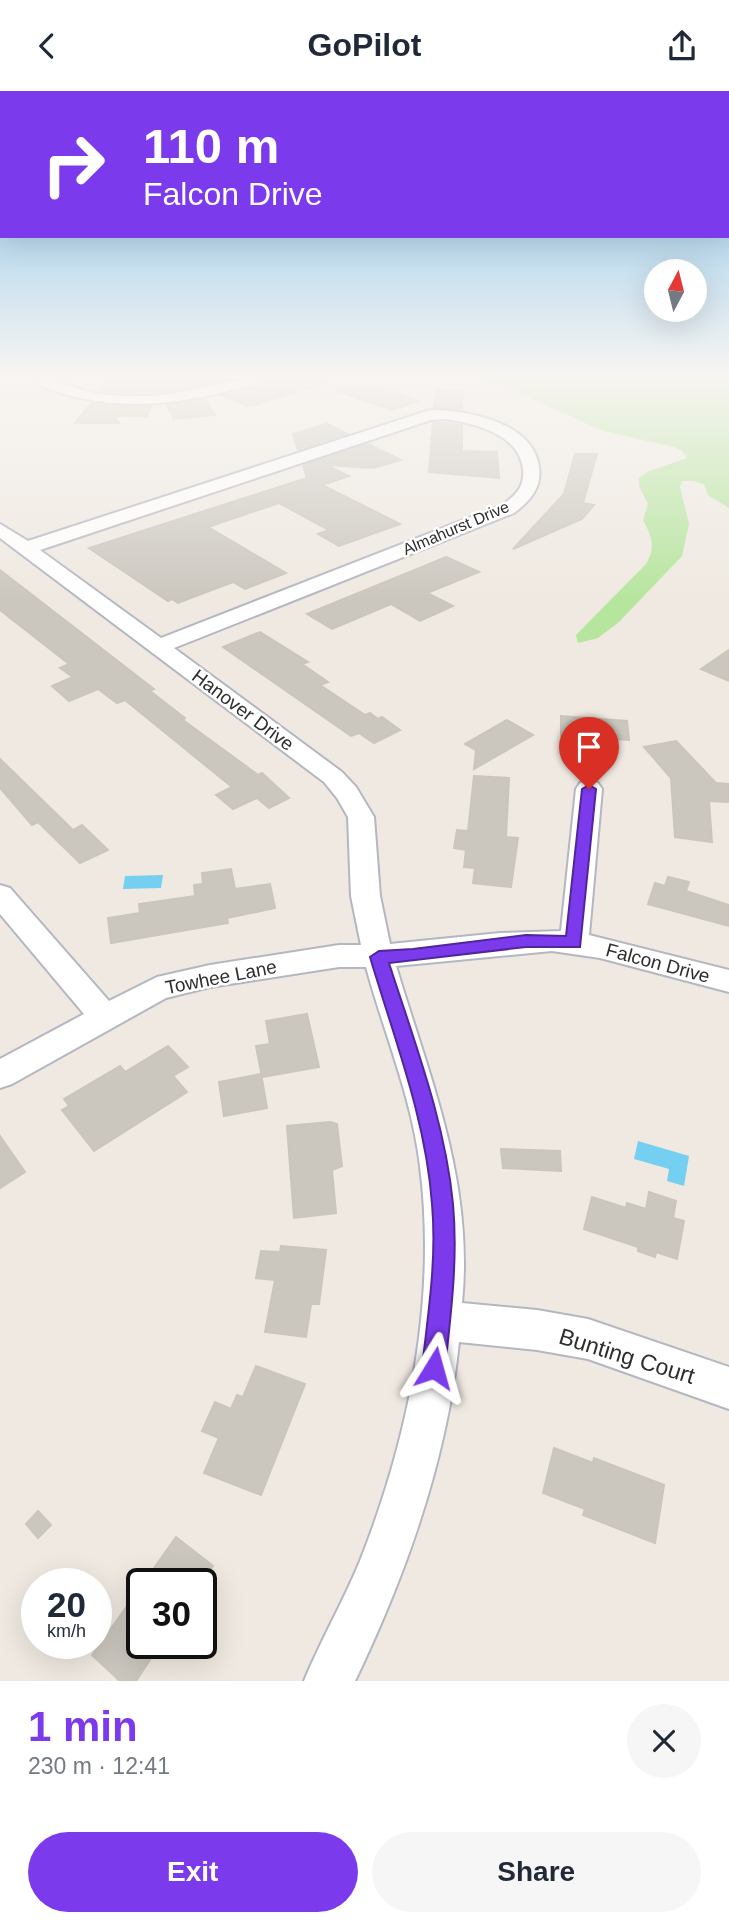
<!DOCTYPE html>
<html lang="en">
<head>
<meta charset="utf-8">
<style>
	body { margin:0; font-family:Helvetica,sans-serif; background:#f6f6f7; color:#1f2937; height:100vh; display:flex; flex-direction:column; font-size:26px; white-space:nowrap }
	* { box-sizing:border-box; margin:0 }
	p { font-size:23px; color:#747a83 }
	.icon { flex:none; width:38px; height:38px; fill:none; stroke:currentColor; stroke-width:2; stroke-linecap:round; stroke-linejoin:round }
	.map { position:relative; height:1590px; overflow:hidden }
	.drawer { display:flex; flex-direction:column; background:#fff; flex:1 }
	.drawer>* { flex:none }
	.hud { position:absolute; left:0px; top:0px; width:730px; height:147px; box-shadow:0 7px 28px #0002; background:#7c3aed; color:#fff; overflow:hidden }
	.needle { width:46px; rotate:7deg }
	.controls { position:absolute; left:644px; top:168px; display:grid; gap:14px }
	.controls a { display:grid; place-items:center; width:63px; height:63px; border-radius:50%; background:#fff; box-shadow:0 7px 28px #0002; font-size:35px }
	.speed { position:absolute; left:21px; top:1477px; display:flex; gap:14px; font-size:35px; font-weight:700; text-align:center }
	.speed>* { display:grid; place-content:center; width:91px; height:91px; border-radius:50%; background:#fff; box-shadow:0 7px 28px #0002; line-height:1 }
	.speed small { font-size:18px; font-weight:400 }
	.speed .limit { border:4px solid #111; border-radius:10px; background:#fff; color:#111 }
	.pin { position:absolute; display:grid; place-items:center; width:60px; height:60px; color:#fff; margin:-72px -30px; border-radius:50% 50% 50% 0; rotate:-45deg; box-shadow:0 0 7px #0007 }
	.pin .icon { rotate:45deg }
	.me { position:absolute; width:77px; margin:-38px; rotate:8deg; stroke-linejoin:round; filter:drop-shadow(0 0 5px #0008) }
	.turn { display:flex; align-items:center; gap:24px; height:147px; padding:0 28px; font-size:32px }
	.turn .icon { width:91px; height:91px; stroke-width:2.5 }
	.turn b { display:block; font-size:49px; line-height:60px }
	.round { display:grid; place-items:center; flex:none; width:74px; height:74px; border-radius:37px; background:#f6f6f7 }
	.headline { display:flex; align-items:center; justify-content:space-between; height:119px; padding:0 28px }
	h1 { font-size:42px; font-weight:600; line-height:52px; color:#7c3aed }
	.primary-button { display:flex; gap:14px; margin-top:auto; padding:14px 28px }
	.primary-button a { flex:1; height:80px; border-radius:42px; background:#7c3aed; color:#fff; font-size:28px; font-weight:600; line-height:80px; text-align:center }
	.primary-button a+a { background:#f6f6f7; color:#1f2937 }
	header { display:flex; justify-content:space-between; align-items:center; height:91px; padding:0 28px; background:#fff; font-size:32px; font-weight:600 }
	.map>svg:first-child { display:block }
</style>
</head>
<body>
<header><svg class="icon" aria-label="back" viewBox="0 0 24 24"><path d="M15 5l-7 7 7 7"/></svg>GoPilot<svg class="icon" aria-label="share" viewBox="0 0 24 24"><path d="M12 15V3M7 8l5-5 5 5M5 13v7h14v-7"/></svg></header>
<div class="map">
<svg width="729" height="1590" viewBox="0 0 729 1590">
	<rect width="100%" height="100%" fill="#efe9e1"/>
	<!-- green -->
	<path fill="#b6e59e" d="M480,288H729V417L708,404L704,393L693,390H682L680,396L689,433L682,465L619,531L598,547L578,552L576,544L646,473C656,455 652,446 643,429L648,413L639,395V387L647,381L687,367L682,360L674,356L603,340L513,299Z"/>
	<!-- water -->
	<g fill="#75cff0">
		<polygon points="163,784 161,797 123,798 125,785"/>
		<polygon points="638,1050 689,1065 684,1095 667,1090 669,1078 634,1068"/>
	</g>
	<!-- building -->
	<g fill="#cbc7bf" stroke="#cbc5ba" stroke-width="2">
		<polygon points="111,288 231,288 174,299 160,301 158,298 157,302 101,300"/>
		<polygon points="268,288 324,288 325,291 255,314 248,315 222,304 264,294"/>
		<polygon points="338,296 383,297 418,310 392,319 337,300"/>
		<polygon points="436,299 463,300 462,319 434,317"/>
		<polygon points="205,308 215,324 174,328 167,314"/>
		<polygon points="91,312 120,315 151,315 147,325 113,325 119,332 75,332"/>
		<polygon points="433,331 462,334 462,360 497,361 499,387 429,381"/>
		<polygon points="327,333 348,343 298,359 293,343"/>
		<polygon points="368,353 401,369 374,377 326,374 349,385 322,394 400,433 339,455 318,443 329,439 279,412 208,436 286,482 245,498 233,491 178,512 172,508 168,510 89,457 307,387 303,374"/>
		<polygon points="575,363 597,363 583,412 594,414 582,428 513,458 564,403"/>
		<polygon points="446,466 479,481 427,502 453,515 420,530 391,513 332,538 307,523"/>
		<polygon points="0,479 154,598 150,600 185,627 183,629 258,684 262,682 289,707 269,717 257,707 233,718 216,704 232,696 125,609 117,612 98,598 69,610 52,595 73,586 60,577 69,573 0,519"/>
		<polygon points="260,541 308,571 302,573 328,591 320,594 365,624 370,622 378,628 382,626 400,639 374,652 359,642 351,645 223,556"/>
		<polygon points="729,559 729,590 701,578"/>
		<polygon points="561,625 627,630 629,649 561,645"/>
		<polygon points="507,629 533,644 474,678 476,659 465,653"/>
		<polygon points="676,650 716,692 729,693 729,711 709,710 712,751 675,746 671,687 644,656"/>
		<polygon points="0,668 73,739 82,734 108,759 80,772 38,731 32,734 0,697"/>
		<polygon points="474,685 509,687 506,746 518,747 511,796 473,792 475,777 464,776 466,759 454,757 457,739 468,740"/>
		<polygon points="231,778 235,798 270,793 275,817 227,827 228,832 111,852 108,827 140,822 139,813 195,805 194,794 203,793 202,782"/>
		<polygon points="668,786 689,791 686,800 729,814 729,835 648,813 655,792 665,795"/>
		<polygon points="307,923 319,976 262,986 256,955 270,953 266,930"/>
		<polygon points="168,955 188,976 173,985 187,1001 94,1060 62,1019 69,1015 64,1008 120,975 125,981"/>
		<polygon points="261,983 267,1017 224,1025 219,991"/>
		<polygon points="330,1031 337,1033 342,1075 332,1079 336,1122 294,1127 287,1035"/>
		<polygon points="0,1045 25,1081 0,1097"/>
		<polygon points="501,1058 560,1060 561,1080 503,1077"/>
		<polygon points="649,1101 676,1110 673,1127 684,1130 677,1168 656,1161 655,1166 638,1160 638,1156 584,1138 592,1106 626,1117 627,1112 646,1118"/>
		<polygon points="281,1155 326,1159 319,1213 311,1213 306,1246 265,1241 275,1189 256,1187 261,1160 280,1161"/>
		<polygon points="256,1275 305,1293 261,1404 204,1382 219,1347 202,1340 215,1311 231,1318 237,1304 243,1306"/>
		<polygon points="554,1357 593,1372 594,1367 664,1394 655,1452 583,1424 585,1418 543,1402"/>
		<polygon points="38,1420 51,1434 38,1447 26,1433"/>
		<polygon points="176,1446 213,1475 201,1493 143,1493"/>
		<polygon points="142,1494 142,1552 161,1552 136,1590 120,1590 92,1564"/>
	</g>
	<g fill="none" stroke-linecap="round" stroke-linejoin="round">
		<defs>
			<g id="minor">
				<path d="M33,288C54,287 70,296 90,301C107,305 125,305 143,305C185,305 224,286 265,288L263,291C200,309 137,322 72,305C59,302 42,297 33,288Z"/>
				<path d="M430,319C467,319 533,331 539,376C542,397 530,410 514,422L174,557L342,681L356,696L374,726L380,805L390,853L500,842L561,840L576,698L580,692L589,690L598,692L602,698L589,844L729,879V901L600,867L552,860L396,875C430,988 474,1091 462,1212L537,1219L588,1228L729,1276V1318L588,1268L537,1259L459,1251C447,1369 406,1484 355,1590H304C321,1549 343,1511 360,1470C409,1346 437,1208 420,1075C412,1007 384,942 366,876H339L210,896L166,907L12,993L0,997V968L84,923L0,823V794L10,797L109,910L157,886L210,874L339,854H361L351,805L348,726L337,707L324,691L0,447V433L28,450ZM444,328C474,332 519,343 523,378C525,396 515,405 502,414L161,547L40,459L431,329Z"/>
			</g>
		</defs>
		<!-- minor casing -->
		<use href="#minor" stroke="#b4b7c1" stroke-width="4"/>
		<!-- minor -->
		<use href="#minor" fill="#fff" fill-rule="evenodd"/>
	</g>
	<!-- sky -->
	<linearGradient id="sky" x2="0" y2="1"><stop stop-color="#7abfeb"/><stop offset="0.56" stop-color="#f8f5f2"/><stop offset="1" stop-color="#f8f5f2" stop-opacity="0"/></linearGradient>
	<rect width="729" height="510" fill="url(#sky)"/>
	<!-- route -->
	<path fill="#7c3aed" stroke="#51269a" stroke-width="2" d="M589,694L596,698L580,856H526L389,872C414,950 445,1030 453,1113C458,1168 451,1222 445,1277L442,1286L434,1289L425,1286L422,1277C428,1223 437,1168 432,1113C426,1028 394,947 370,866L379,860L413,858L526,844L566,845L582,698Z"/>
	<g text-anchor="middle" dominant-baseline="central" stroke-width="5" stroke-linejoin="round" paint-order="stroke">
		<!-- far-street labels -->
		<g font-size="16" fill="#2e2e2e" stroke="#fff">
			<text transform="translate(456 437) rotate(-23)">Almahurst Drive</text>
		</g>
		<!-- street labels -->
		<g font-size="19" fill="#2e2e2e" stroke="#fff">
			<text transform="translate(243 619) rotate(37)">Hanover Drive</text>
			<text transform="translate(658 872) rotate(15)">Falcon Drive</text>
			<text transform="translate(221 886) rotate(-11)">Towhee Lane</text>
		</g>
		<!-- near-street labels -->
		<g font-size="23" fill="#2e2e2e" stroke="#fff">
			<text transform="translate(627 1265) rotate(17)">Bunting Court</text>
		</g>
	</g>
</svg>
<div class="controls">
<a><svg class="needle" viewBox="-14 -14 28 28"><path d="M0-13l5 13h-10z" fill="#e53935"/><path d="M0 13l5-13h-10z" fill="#747a83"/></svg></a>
</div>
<div class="speed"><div>20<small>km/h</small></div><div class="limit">30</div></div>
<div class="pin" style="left:589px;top:698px;background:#d93025"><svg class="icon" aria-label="arrive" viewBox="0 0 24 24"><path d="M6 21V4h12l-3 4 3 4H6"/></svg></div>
<svg class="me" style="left:434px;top:1277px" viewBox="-20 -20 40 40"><path d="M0-17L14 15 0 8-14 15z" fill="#7c3aed" stroke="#fff" stroke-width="4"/></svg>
<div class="hud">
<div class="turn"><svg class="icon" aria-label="right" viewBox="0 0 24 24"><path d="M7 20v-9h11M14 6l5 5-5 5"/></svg><div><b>110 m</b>Falcon Drive</div></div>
</div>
</div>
<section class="drawer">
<div class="headline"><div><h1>1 min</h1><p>230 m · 12:41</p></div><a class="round"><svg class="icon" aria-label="close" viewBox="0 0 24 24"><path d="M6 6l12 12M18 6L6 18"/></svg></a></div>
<div class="primary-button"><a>Exit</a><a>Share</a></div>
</section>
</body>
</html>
